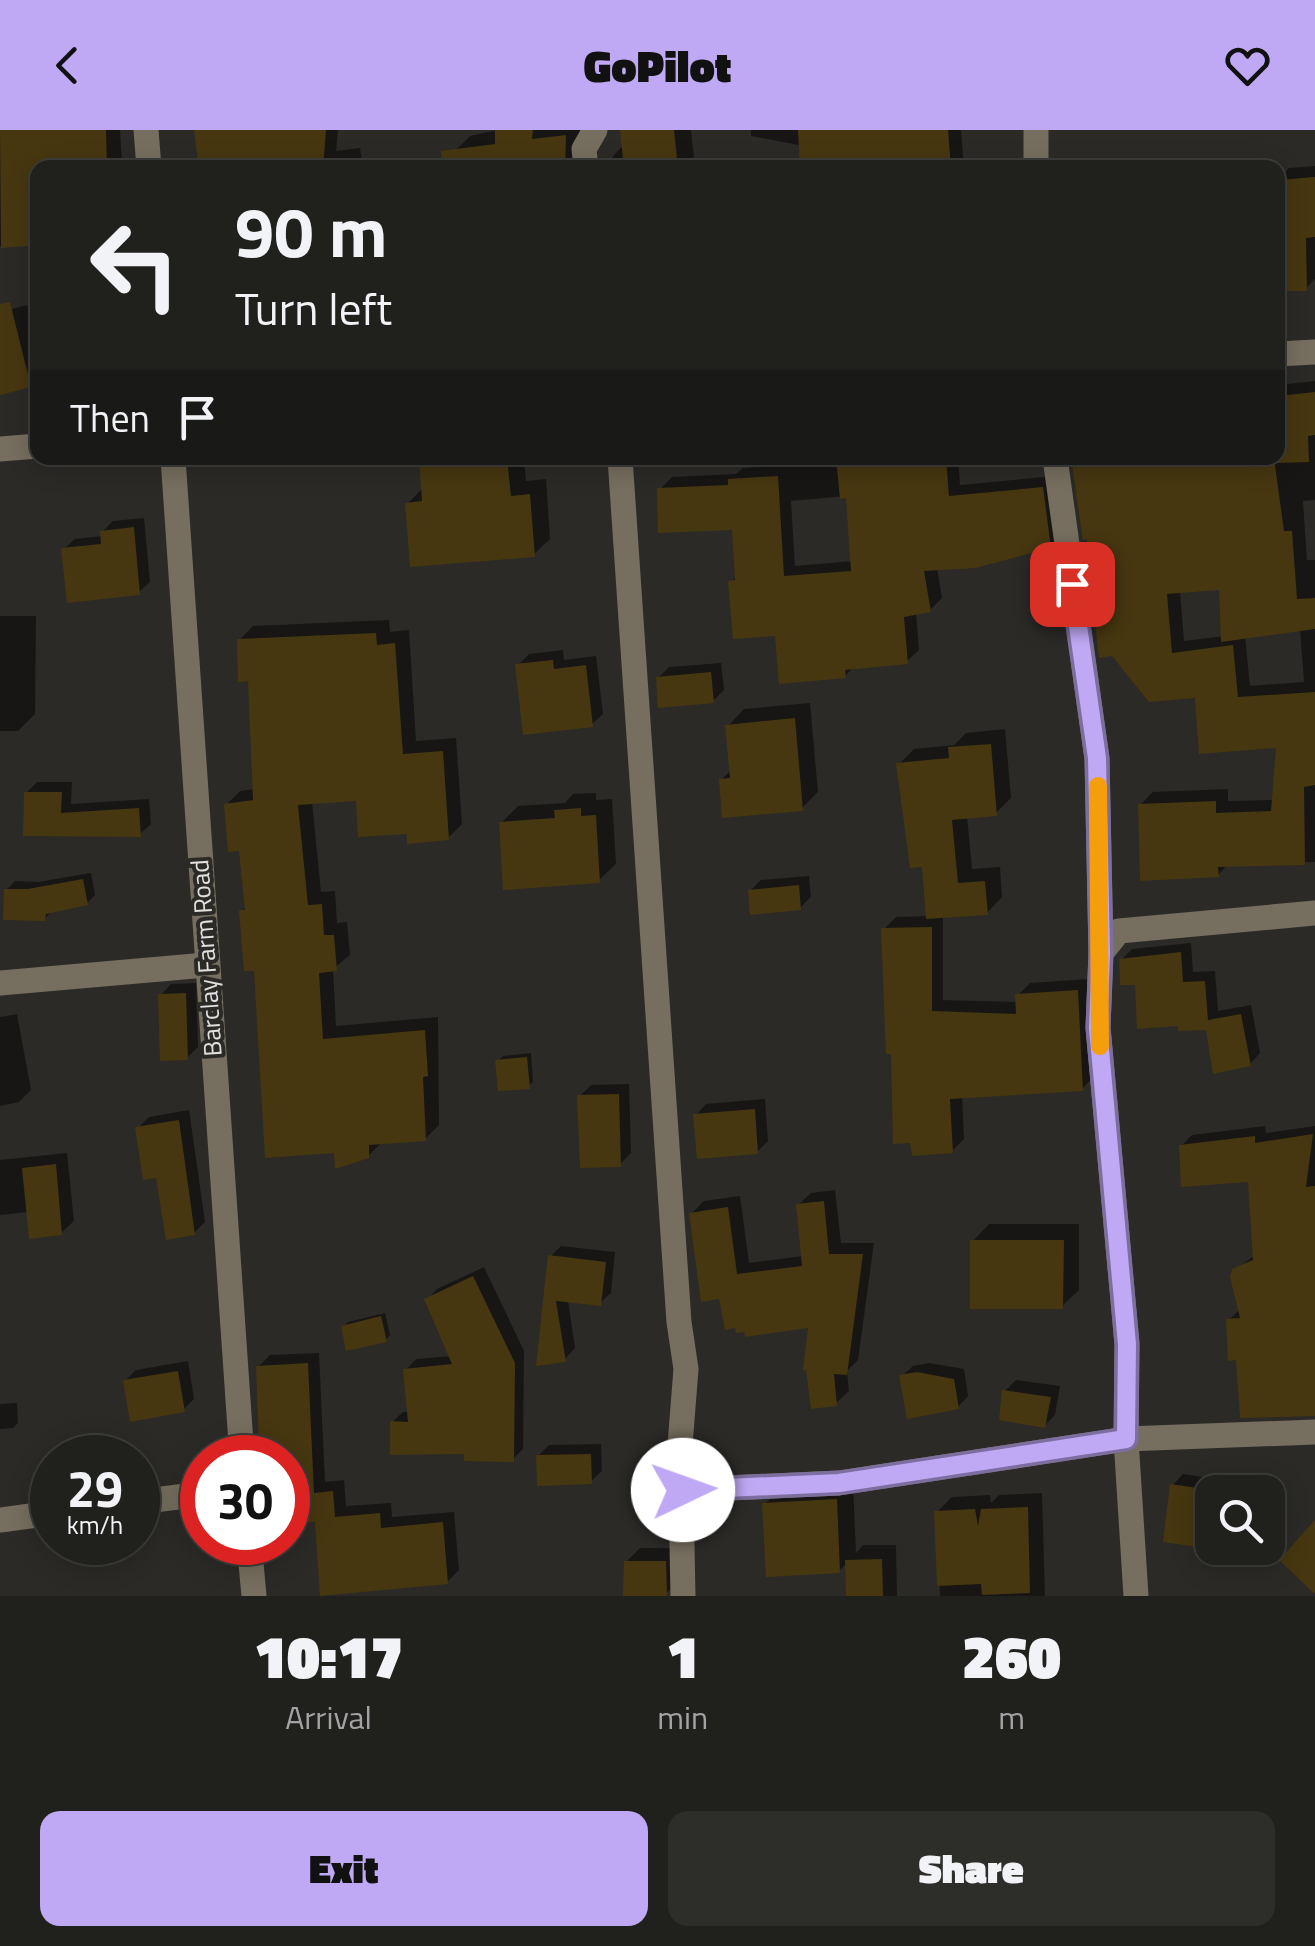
<!DOCTYPE html>
<html lang="en">
<head>
<meta charset="utf-8">
<style>
	body { margin:0; font-family:"Titillium Web",sans-serif; background:#2d2d2a; color:#f1f3f6; height:100vh; display:flex; flex-direction:column; font-size:38px; white-space:nowrap }
	* { box-sizing:border-box; margin:0 }
	p { font-size:32px; color:#a2a3a4 }
	.icon { flex:none; width:55px; height:55px; fill:none; stroke:currentColor; stroke-width:2; stroke-linecap:round; stroke-linejoin:round }
	.map { position:relative; height:1466px; overflow:hidden }
	.details { display:flex; flex-direction:column; background:#20201d; flex:1 }
	.details>* { flex:none }
	.hud { position:absolute; left:30px; top:30px; width:1255px; height:305px; border-radius:20px; box-shadow:0 5px 25px #0003,0 0 0 2px #3d3e3b; background:#20201d; color:#f1f3f6; overflow:hidden }
	.controls { position:absolute; left:1195px; top:1345px; display:grid; gap:20px }
	.controls a { display:grid; place-items:center; width:90px; height:90px; border-radius:20px; background:#20201d; box-shadow:0 5px 25px #0003,0 0 0 2px #3d3e3b; font-size:50px }
	.speed { position:absolute; left:30px; top:1305px; display:flex; gap:20px; font-size:50px; font-weight:700; text-align:center }
	.speed>* { display:grid; place-content:center; width:130px; height:130px; border-radius:50%; background:#20201d; box-shadow:0 5px 25px #0003,0 0 0 2px #3d3e3b; line-height:1 }
	.speed small { font-size:25px; font-weight:400 }
	.speed .limit { border:15px solid #d22; background:#fff; color:#111 }
	.pin { position:absolute; display:grid; place-items:center; width:85px; height:85px; color:#fff; margin:-42px; border-radius:20px; box-shadow:0 5px 15px #0006 }
	.me { position:absolute; width:110px; margin:-55px; rotate:87deg; stroke-linejoin:round; filter:drop-shadow(0 0 8px #0008) }
	.turn { display:flex; align-items:center; gap:35px; height:210px; padding:0 40px; font-size:45px }
	.turn .icon { width:130px; height:130px; stroke-width:2.5 }
	.turn b { display:block; font-size:70px; line-height:85px }
	.then { display:flex; align-items:center; height:95px; padding:0 40px; background:#0003; gap:20px; font-size:38px }
	.eta { display:flex; justify-content:space-evenly; align-items:center; height:170px; text-align:center }
	.eta b { font-size:60px; font-weight:800; line-height:70px }
	.action { display:flex; gap:20px; margin-top:auto; padding:20px 40px }
	.action a { flex:1; height:115px; border-radius:20px; background:#bfa9f4; color:#111; font-size:40px; font-weight:800; line-height:115px; text-align:center }
	.action a+a { background:#2d2d2a; color:#f1f3f6 }
	header { display:flex; justify-content:space-between; align-items:center; height:130px; padding:0 40px; background:#bfa9f4; color:#111; font-size:45px; font-weight:800 }
	.map>svg:first-child { display:block }
</style>
</head>
<body>
<header><svg class="icon" aria-label="back" viewBox="0 0 24 24"><path d="M15 5l-7 7 7 7"/></svg>GoPilot<svg class="icon" aria-label="heart" viewBox="0 0 24 24"><path d="M12 20l-8-8c-3-5 5-10 8-4 3-6 11-1 8 4z"/></svg></header>
<div class="map">
<svg width="1315" height="1466" viewBox="0 0 1315 1466">
	<rect width="100%" height="100%" fill="#2b2a27"/>
	<!-- shadow -->
	<g fill="#0007" fill-rule="evenodd">
		<polygon points="0,0 120,0 122,32 116,38 38,38 38,113 0,116"/>
		<polygon points="196,0 338,0 336,21 360,18 363,38 195,38 201,35"/>
		<polygon points="497,0 580,0 580,21 589,33 602,38 394,38 398,34 455,28 454,22 470,6"/>
		<polygon points="623,0 691,0 695,38 604,38 620,18 625,17"/>
		<polygon points="751,0 961,0 964,38 802,38 809,17 751,6"/>
		<polygon points="1315,36 1315,149 1306,158 1278,158 1278,49 1289,38"/>
		<polygon points="27,175 38,219 38,247 30,255 0,262 0,182"/>
		<path d="M1315,251V370L1303,371L1307,430H1315V732L1228,734L1218,745L1140,675L1153,662L1228,659V671L1274,670L1279,616L1198,565L1097,486L1103,480L1099,414L1089,405L1085,407L1074,328H1278V255ZM1222,458L1224,506L1184,511L1180,461ZM1300,499L1304,552L1250,556L1245,506Z"/>
		<polygon points="422,328 524,328 526,351 546,349 550,409 533,425 407,374 424,357"/>
		<path d="M786,328H958L960,355L1054,346L1062,404L1050,416L937,438L942,468L930,480L916,482L919,520L906,532L854,537L845,546L777,503L731,452L737,446L734,398L660,359L672,347L736,344L743,338L787,335ZM848,366L853,431L795,436L791,371Z"/>
		<polygon points="144,388 150,452 139,462 64,419 75,409 103,406 102,402 113,391"/>
		<polygon points="0,486 36,486 35,584 18,601 0,601"/>
		<polygon points="389,490 390,502 409,500 416,611 456,608 462,694 448,708 409,701 358,669 312,671 321,762 335,761 337,793 347,792 350,825 333,839 336,896 438,887 439,995 425,1009 382,1012 368,1026 337,1021 257,838 242,781 247,777 241,718 226,675 240,661 255,659 251,548 239,510 253,496"/>
		<polygon points="563,520 564,530 596,526 603,584 592,594 518,535 529,524"/>
		<polygon points="721,533 724,560 713,571 658,548 669,537"/>
		<polygon points="810,573 818,662 802,678 721,650 732,639 728,596 744,579"/>
		<polygon points="1005,599 1011,668 996,683 967,686 972,739 1000,737 1002,767 987,783 943,786 943,870 1018,872 1018,865 1030,853 1089,849 1094,946 1082,959 962,966 964,1009 952,1021 894,921 884,799 896,787 928,786 924,734 899,634 914,619 954,615 966,603"/>
		<polygon points="37,652 72,652 71,674 149,669 151,694 140,704 26,703 26,663"/>
		<polygon points="596,663 596,670 612,669 616,734 599,750 501,693 518,676 565,673 573,664"/>
		<polygon points="91,743 95,765 87,773 53,780 44,789 6,760 15,751 38,752"/>
		<polygon points="809,746 811,767 800,778 750,761 761,750"/>
		<polygon points="1191,813 1193,842 1215,841 1218,881 1251,875 1260,923 1250,934 1208,897 1137,852 1121,830 1132,819"/>
		<polygon points="196,853 198,917 187,928 161,865 171,854"/>
		<polygon points="17,884 31,960 19,972 0,976 0,887"/>
		<polygon points="531,923 533,952 528,956 498,931 503,926"/>
		<polygon points="629,954 631,1023 620,1034 580,966 591,955"/>
		<polygon points="765,969 768,1011 757,1022 696,985 706,974"/>
		<polygon points="189,980 205,1092 194,1103 158,1045 138,998 149,987"/>
		<polygon points="1265,996 1266,1003 1315,996 1315,1283 1239,1228 1229,1190 1241,1178 1234,1141 1255,1125 1250,1049 1181,1016 1192,1005"/>
		<polygon points="67,1023 74,1091 61,1103 29,1082 0,1085 0,1030"/>
		<polygon points="835,1060 841,1113 874,1113 858,1230 847,1241 849,1261 836,1273 811,1195 721,1166 691,1084 704,1071 740,1066 749,1133 803,1126 798,1075 811,1063"/>
		<polygon points="989,1094 1079,1094 1079,1160 1062,1176 973,1111"/>
		<polygon points="561,1116 615,1122 611,1163 600,1173 568,1170 575,1218 565,1229 538,1233 551,1126"/>
		<polygon points="484,1137 524,1221 523,1319 513,1329 467,1322 392,1292 403,1282 410,1282 406,1240 416,1229 451,1226 427,1170 437,1159"/>
		<polygon points="385,1183 390,1205 386,1210 343,1197 348,1192"/>
		<polygon points="319,1223 325,1352 344,1350 346,1376 391,1373 392,1387 454,1382 459,1440 447,1452 317,1389 288,1392 288,1328 258,1237 270,1225"/>
		<polygon points="188,1231 194,1269 183,1280 125,1251 136,1240"/>
		<polygon points="929,1233 964,1239 968,1266 958,1277 902,1246 913,1236"/>
		<polygon points="1016,1250 1060,1256 1055,1285 1044,1296 1005,1261"/>
		<polygon points="17,1273 18,1293 13,1298 0,1299 0,1274"/>
		<polygon points="601,1314 602,1341 591,1351 538,1326 549,1315"/>
		<polygon points="1183,1344 1222,1350 1220,1362 1212,1362 1212,1407 1204,1415 1173,1355"/>
		<polygon points="853,1354 856,1423 863,1415 896,1415 897,1466 848,1466 848,1432 839,1441 765,1374 781,1357"/>
		<polygon points="1042,1363 1045,1466 940,1466 937,1382 952,1367 990,1365 991,1373 999,1365"/>
		<polygon points="640,1418 679,1418 679,1450 664,1466 626,1466 626,1432"/>
	</g>
	<!-- building -->
	<g fill="#463710">
		<polygon points="0,0 106,0 107,38 38,38 38,115 1,118"/>
		<polygon points="194,0 326,0 323,38 199,38"/>
		<polygon points="495,0 533,0 532,9 566,5 565,38 442,38 441,21 495,14"/>
		<polygon points="620,0 674,0 678,38 624,38"/>
		<polygon points="798,0 948,0 951,38 800,38"/>
		<polygon points="1315,47 1315,107 1306,108 1307,161 1278,161 1278,50"/>
		<polygon points="10,172 31,257 0,265 0,174"/>
		<polygon points="1315,262 1315,305 1308,306 1309,332 1278,333 1278,266"/>
		<polygon points="419,328 507,328 511,366 530,364 535,427 410,437 405,373 422,371"/>
		<polygon points="836,328 946,328 949,366 1043,357 1051,418 975,438 924,441 931,482 904,487 908,534 845,540 846,548 779,554 775,506 733,509 728,451 735,450 732,400 658,403 657,358 728,355 728,349 778,346 784,446 851,441 846,368 840,369"/>
		<polygon points="1071,328 1274,328 1284,401 1292,401 1297,469 1315,468 1315,499 1221,512 1219,460 1167,464 1172,523 1233,515 1238,567 1315,562 1315,655 1304,657 1305,735 1218,737 1219,747 1140,751 1138,674 1216,671 1216,683 1271,681 1276,618 1199,624 1195,568 1149,572 1112,526 1099,528 1094,485 1101,485 1097,417 1087,418 1087,409 1083,410"/>
		<polygon points="134,397 140,465 67,473 61,418 101,414 100,401"/>
		<polygon points="376,503 377,515 395,513 403,624 443,621 449,710 407,714 407,704 358,707 356,671 298,675 308,775 322,774 324,805 334,805 337,841 319,843 323,909 425,900 428,946 423,947 426,1011 369,1015 369,1028 335,1039 334,1023 265,1028 254,841 244,841 239,780 245,780 239,721 228,722 224,674 253,670 248,551 238,552 237,509"/>
		<polygon points="553,530 554,539 586,535 593,597 523,605 515,534"/>
		<polygon points="711,542 714,573 658,578 656,547"/>
		<polygon points="795,588 803,681 722,688 719,649 730,648 725,595"/>
		<polygon points="991,614 997,686 952,690 958,753 985,751 988,785 926,789 922,737 910,738 896,633 949,628 948,617"/>
		<polygon points="24,662 62,662 61,683 139,678 141,707 23,706"/>
		<polygon points="581,678 581,686 596,685 600,753 503,760 499,692 555,688 554,680"/>
		<polygon points="83,749 88,775 46,784 45,791 3,790 4,759 28,759"/>
		<polygon points="799,755 801,780 750,785 748,760"/>
		<polygon points="932,797 932,881 1016,884 1015,864 1078,860 1083,961 950,969 953,1023 912,1026 910,1013 893,1014 891,924 886,924 881,798"/>
		<polygon points="1181,822 1183,852 1205,851 1208,890 1241,884 1251,936 1213,944 1206,900 1178,901 1178,896 1137,899 1135,855 1120,855 1119,829"/>
		<polygon points="186,863 188,930 160,931 158,864"/>
		<polygon points="527,927 530,959 498,961 495,930"/>
		<polygon points="619,964 621,1037 580,1038 577,965"/>
		<polygon points="755,979 758,1024 697,1029 693,984"/>
		<polygon points="179,990 195,1105 166,1110 156,1048 143,1050 135,997"/>
		<polygon points="1313,1004 1306,1057 1315,1056 1315,1286 1240,1288 1236,1230 1228,1231 1226,1189 1240,1188 1230,1147 1232,1139 1253,1130 1248,1052 1181,1057 1179,1015 1255,1006 1255,1013"/>
		<polygon points="56,1034 62,1105 29,1109 22,1038"/>
		<polygon points="824,1071 829,1124 863,1124 847,1245 834,1244 837,1276 811,1279 806,1240 803,1240 808,1198 745,1207 744,1202 736,1203 735,1198 725,1200 719,1169 701,1172 689,1083 728,1077 737,1144 802,1136 796,1074"/>
		<polygon points="970,1110 1064,1110 1063,1179 970,1179"/>
		<polygon points="548,1125 606,1132 601,1176 556,1171 566,1232 536,1236"/>
		<polygon points="473,1146 515,1233 514,1332 464,1331 464,1324 390,1325 390,1291 408,1292 403,1239 452,1234 424,1169"/>
		<polygon points="381,1186 387,1212 346,1221 341,1196"/>
		<polygon points="308,1233 314,1363 333,1361 335,1387 380,1383 381,1398 443,1392 448,1454 320,1466 315,1392 288,1394 288,1328 267,1328 266,1315 259,1315 256,1236"/>
		<polygon points="178,1241 185,1282 130,1292 123,1250"/>
		<polygon points="917,1242 954,1249 959,1279 907,1289 899,1245"/>
		<polygon points="1002,1260 1051,1267 1045,1298 999,1290"/>
		<polygon points="591,1324 592,1354 537,1356 536,1325"/>
		<polygon points="1170,1354 1212,1360 1205,1418 1163,1412"/>
		<polygon points="837,1369 840,1443 766,1447 762,1373"/>
		<polygon points="1028,1377 1030,1463 982,1465 981,1454 937,1456 934,1381 975,1379 978,1396 981,1379"/>
		<polygon points="1315,1390 1315,1464 1279,1430"/>
		<polygon points="882,1429 883,1466 846,1466 845,1430"/>
		<polygon points="624,1431 666,1431 667,1466 623,1466"/>
	</g>
	<g fill="none" stroke-linecap="round" stroke-linejoin="round">
		<!-- minor -->
		<g stroke="#766f5f" stroke-width="25">
			<polyline points="146,0 149,38"/>
			<polyline points="586,38 584,19 595,0"/>
			<polyline points="1036,38 1036,0"/>
			<polyline points="1278,224 1315,222"/>
			<polyline points="0,319 38,316"/>
			<polyline points="173,328 242,1328"/>
			<polyline points="620,328 679,1192 686,1239 680,1315 683,1466"/>
			<polyline points="1055,328 1097,629 1101,823 1098,897 1127,1214 1126,1309 1136,1466"/>
			<polyline points="1101,823 1119,801 1315,783"/>
			<polyline points="0,853 206,835"/>
			<polyline points="683,1360 839,1353 1126,1309 1315,1302"/>
			<polyline points="138,1372 202,1364"/>
			<polyline points="0,1390 52,1383"/>
			<polyline points="249,1412 254,1466"/>
		</g>
	</g>
	<g fill="none" stroke-linecap="round" stroke-linejoin="round">
		<defs>
			<polyline id="route" points="683,1360 839,1353 1126,1309 1127,1214 1098,898 1101,823 1097,628 1072,454"/>
		</defs>
		<!-- route casing -->
		<use href="#route" stroke="#7c6e9f" stroke-width="25"/>
		<!-- route -->
		<use href="#route" stroke="#bfa9f4" stroke-width="18"/>
		<!-- slow -->
		<polyline stroke="#f59e0b" stroke-width="18" points="1098,656 1100,916"/>
	</g>
	<g text-anchor="middle" dominant-baseline="central" stroke-width="8" stroke-linejoin="round" paint-order="stroke">
		<!-- street labels -->
		<g font-size="25" fill="#e1e0de" stroke="#2b2a27">
			<text transform="translate(206 828) rotate(-94)">Barclay Farm Road</text>
		</g>
	</g>
</svg>
<div class="controls">
<a><svg class="icon" aria-label="search" viewBox="0 0 24 24"><circle cx="10" cy="10" r="6"/><path d="M15 15l6 6"/></svg></a>
</div>
<div class="speed"><div>29<small>km/h</small></div><div class="limit">30</div></div>
<div class="pin" style="left:1072px;top:454px;background:#d93025"><svg class="icon" aria-label="arrive" viewBox="0 0 24 24"><path d="M6 21V4h12l-3 4 3 4H6"/></svg></div>
<svg class="me" style="left:683px;top:1360px" viewBox="-20 -20 40 40"><circle r="19" fill="#fff"/><path d="M0-13L10 11 0 6-10 11z" fill="#bfa9f4"/></svg>
<div class="hud">
<div class="turn"><svg class="icon" aria-label="left" viewBox="0 0 24 24"><path d="M17 20v-9H6M10 6l-5 5 5 5"/></svg><div><b>90 m</b>Turn left</div></div>
<div class="then">Then<svg class="icon" aria-label="arrive" viewBox="0 0 24 24"><path d="M6 21V4h12l-3 4 3 4H6"/></svg></div>
</div>
</div>
<section class="details">
<div class="eta">
<div><b>10:17</b><p>Arrival</p></div>
<div><b>1</b><p>min</p></div>
<div><b>260</b><p>m</p></div>
</div>
<div class="action"><a>Exit</a><a>Share</a></div>
</section>
</body>
</html>
